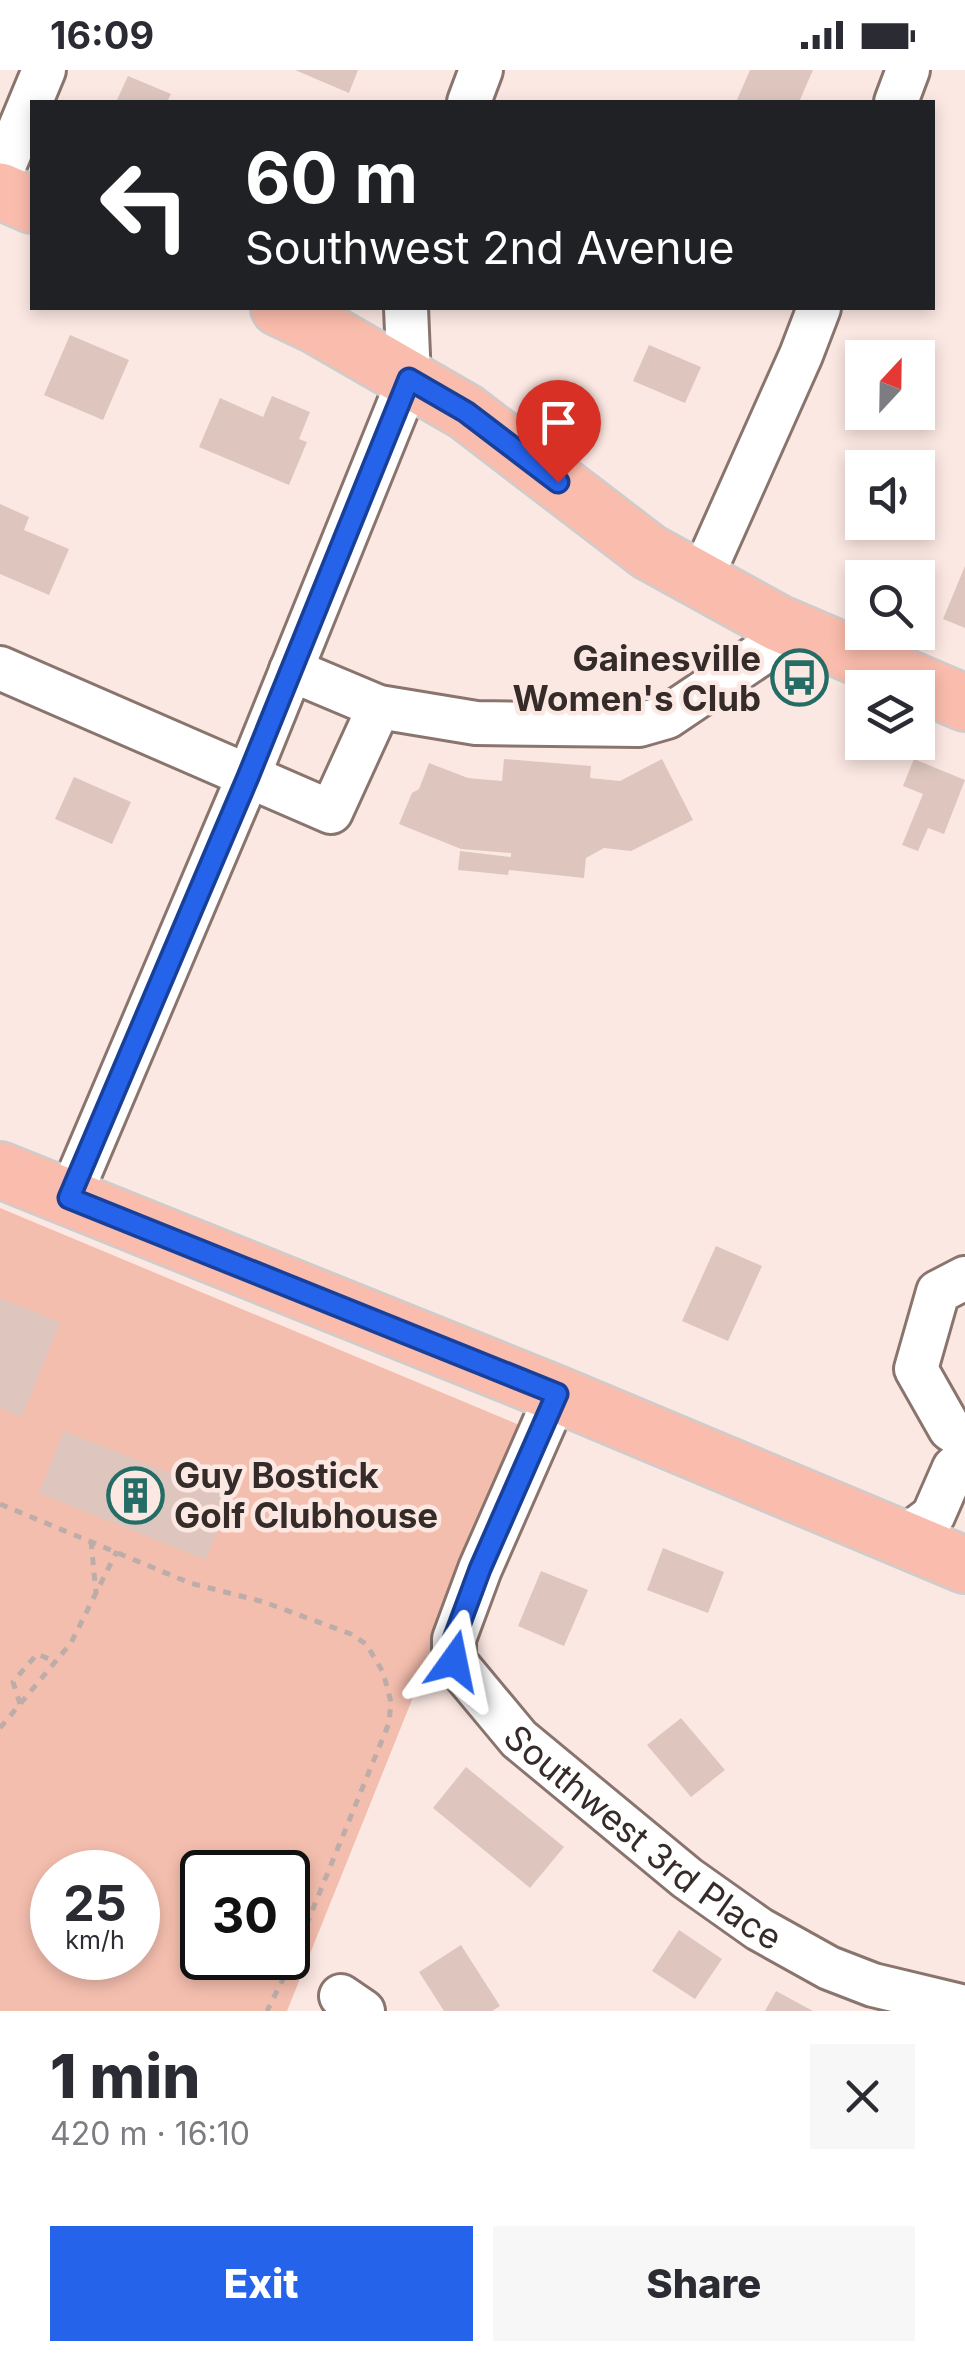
<!DOCTYPE html>
<html lang="en">
<head>
<meta charset="utf-8">
<style>
	body { margin:0; font-family:Inter,sans-serif; background:#f7f7f7; color:#2b2b33; height:100vh; display:flex; flex-direction:column; font-size:38px; white-space:nowrap }
	* { box-sizing:border-box; margin:0 }
	p { font-size:32px; color:#7c7c81 }
	.icon { flex:none; width:55px; height:55px; fill:none; stroke:currentColor; stroke-width:2; stroke-linecap:round; stroke-linejoin:round }
	.map { position:relative; height:1941px; overflow:hidden }
	.drawer { display:flex; flex-direction:column; background:#fff; flex:1 }
	.drawer>* { flex:none }
	.banner { position:absolute; left:30px; top:30px; width:905px; height:210px; border-radius:0px; box-shadow:0 5px 15px #0003; background:#202124; color:#fff; overflow:hidden }
	.needle { width:65px; rotate:22deg }
	.tools { position:absolute; left:845px; top:270px; display:grid; gap:20px }
	.tools a { display:grid; place-items:center; width:90px; height:90px; border-radius:0px; background:#fff; box-shadow:0 5px 15px #0003; font-size:50px }
	.speed { position:absolute; left:30px; top:1780px; display:flex; gap:20px; font-size:50px; font-weight:700; text-align:center }
	.speed>* { display:grid; place-content:center; width:130px; height:130px; border-radius:50%; background:#fff; box-shadow:0 5px 15px #0003; line-height:1 }
	.speed small { font-size:25px; font-weight:400 }
	.speed .limit { border:5px solid #111; border-radius:15px; background:#fff; color:#111 }
	.pin { position:absolute; display:grid; place-items:center; width:85px; height:85px; color:#fff; margin:-102px -42px; border-radius:50% 50% 50% 0; rotate:-45deg; box-shadow:0 0 10px #0007 }
	.pin .icon { rotate:45deg }
	.me { position:absolute; width:110px; margin:-55px; rotate:12deg; stroke-linejoin:round; filter:drop-shadow(0 0 8px #0008) }
	.turn { display:flex; align-items:center; gap:35px; height:210px; padding:0 50px; font-size:45px }
	.turn .icon { width:130px; height:130px; stroke-width:2.5 }
	.turn b { display:block; font-size:70px; line-height:85px }
	.round { display:grid; place-items:center; flex:none; width:105px; height:105px; border-radius:0px; background:#f7f7f7 }
	.headline { display:flex; align-items:center; justify-content:space-between; height:170px; padding:0 50px }
	h1 { font-size:60px; font-weight:800; line-height:75px }
	.primary-button { display:flex; gap:20px; margin-top:auto; padding:20px 50px }
	.primary-button a { flex:1; height:115px; border-radius:0px; background:#2563eb; color:#fff; font-size:40px; font-weight:800; line-height:115px; text-align:center }
	.primary-button a+a { background:#f7f7f7; color:#2b2b33 }
	.status { display:flex; justify-content:space-between; align-items:center; height:70px; padding:0 50px; background:#fff; direction:ltr }
	.status svg { height:28px; fill:currentColor }
	.map>svg:first-child { display:block }
</style>
</head>
<body>
<div class="status"><b>16:09</b><svg viewBox="0 0 49 12"><path d="M0 12V9h3v3zM5 12V6h3v6zM10 12V3h3v9zM15 12V0h3v12zM26 1h20v11H26zM47 4h2v5h-2z"/></svg></div>
<div class="map">
<svg width="965" height="1941" viewBox="0 0 965 1941">
	<rect width="100%" height="100%" fill="#fce8e2"/>
	<!-- green -->
	<path fill="#f4beae" fill-rule="evenodd" d="M0,1138L522,1356L287,1941H0ZM52,1802H138V1888H52ZM202,1802H288V1888H202Z"/>
	<!-- building -->
	<g fill="#dec6bf">
		<polygon points="295,0 358,0 349,23"/>
		<polygon points="750,0 813,0 799,32 736,32"/>
		<polygon points="128,6 171,24 167,32 116,32"/>
		<polygon points="70,265 129,290 103,350 44,325"/>
		<polygon points="649,275 701,297 685,333 633,311"/>
		<polygon points="272,326 310,342 299,369 307,372 289,415 199,377 220,328 263,347"/>
		<polygon points="0,434 29,447 24,460 69,479 49,525 0,504"/>
		<polygon points="965,496 965,558 943,549"/>
		<polygon points="504,689 591,696 590,708 620,711 662,689 693,750 631,781 604,778 586,788 584,808 509,800 508,805 458,800 460,781 511,787 511,783 461,779 399,754 412,723 419,719 429,693 468,708 502,711"/>
		<polygon points="914,689 965,710 944,764 928,758 918,781 902,775 923,724 903,716"/>
		<polygon points="74,707 131,732 112,774 55,749"/>
		<polygon points="716,1176 762,1196 728,1271 682,1251"/>
		<polygon points="0,1228 60,1252 22,1347 0,1338"/>
		<polygon points="64,1361 231,1427 206,1490 39,1423"/>
		<polygon points="663,1478 724,1502 708,1543 647,1520"/>
		<polygon points="541,1501 588,1520 564,1576 518,1556"/>
		<polygon points="681,1648 725,1700 691,1727 647,1675"/>
		<polygon points="466,1697 564,1777 530,1818 433,1738"/>
		<polygon points="679,1860 722,1889 695,1929 652,1901"/>
		<polygon points="461,1875 500,1936 492,1941 444,1941 419,1902"/>
		<polygon points="776,1921 813,1941 765,1941"/>
	</g>
	<g fill="none" stroke-linecap="round" stroke-linejoin="round">
		<defs>
			<g id="minor">
				<polyline points="469,32 481,0"/>
				<polyline points="896,32 908,0"/>
				<polyline points="0,106 44,0"/>
				<polyline points="700,511 801,285 819,238"/>
				<polyline points="0,598 331,742 379,637"/>
				<polyline points="291,600 379,637 476,653 639,655 667,647 765,581 788,558"/>
				<polyline points="69,1128 248,707 409,309 406,238"/>
				<polyline points="965,1208 938,1222 916,1299 950,1359 965,1369"/>
				<path id="s1" d="M557,1324L480,1499L454,1569V1591L519,1669L687,1808L759,1859L829,1898L873,1915L965,1937"/>
				<polyline points="904,1468 933,1446 954,1398 965,1389"/>
				<polyline points="341,1926 363,1941"/>
			</g>
			<g id="major">
				<polyline points="0,121 32,135"/>
				<polyline points="279,238 317,256 466,342 649,482 778,553 965,633"/>
				<polyline points="0,1100 557,1324 965,1495"/>
			</g>
		</defs>
		<!-- minor casing -->
		<use href="#minor" stroke="#8a746e" stroke-width="48"/>
		<!-- major casing -->
		<use href="#major" stroke="#cfcccc" stroke-width="60"/>
		<!-- path -->
		<g stroke="#bdada8" stroke-width="5" stroke-dasharray="8 8" stroke-linecap="butt">
			<polyline points="0,1434 190,1513 264,1532 351,1564 366,1574 383,1602 391,1632 389,1653 290,1895 267,1941"/>
			<polyline points="91,1471 96,1523"/>
			<polyline points="20,1634 13,1612 37,1584 56,1592"/>
			<polyline points="0,1658 71,1573 117,1481"/>
		</g>
		<!-- minor -->
		<use href="#minor" stroke="#fff" stroke-width="42"/>
		<!-- major -->
		<use href="#major" stroke="#fabcac" stroke-width="55"/>
	</g>
	<g fill="none" stroke-linecap="round" stroke-linejoin="round">
		<defs>
			<polyline id="route" points="454,1591 454,1569 480,1499 557,1324 69,1128 248,707 409,309 466,342 558,412"/>
		</defs>
		<!-- route casing -->
		<use href="#route" stroke="#184099" stroke-width="25"/>
		<!-- route -->
		<use href="#route" stroke="#2563eb" stroke-width="18"/>
	</g>
	<!-- icons -->
	<defs>
		<symbol id="bus-ring" viewBox="-11 -11 22 22"><circle r="9.5" fill="#fce8e2" stroke="#246d66" stroke-width="1.5"/><path d="M-5-6H5V4H4V6H2V4H-2V6H-4V4H-5ZM-3.5-4V0h7V-4ZM-3.5 1.2v1.5H-2V1.2ZM2 1.2v1.5H3.5V1.2Z" fill="#246d66"/></symbol>
		<symbol id="building-ring" viewBox="-11 -11 22 22"><circle r="9.5" fill="#fce8e2" stroke="#246d66" stroke-width="1.5"/><path d="M-4-6H4V6H1V3H-1V6H-4ZM-2.5-4.3h1.7v1.8h-1.7ZM.8-4.3h1.7v1.8H.8ZM-2.5-1h1.7V.8h-1.7ZM.8-1h1.7V.8H.8Z" fill="#246d66"/></symbol>
	</defs>
	<g fill-rule="evenodd">
		<use href="#bus-ring" x="768" y="576" width="63" height="63"/>
		<use href="#building-ring" x="104" y="1394" width="63" height="63"/>
	</g>
	<g text-anchor="middle" dominant-baseline="central" stroke-width="9" stroke-linejoin="round" paint-order="stroke">
		<!-- poi labels -->
		<g font-size="35" font-weight="bold" fill="#352c29" stroke="#fce8e2" text-anchor="end">
			<text x="761" y="588">Gainesville<tspan x="761" dy="40">Women's Club</tspan></text>
			<text x="174" y="1405" text-anchor="start">Guy Bostick<tspan x="174" dy="40">Golf Clubhouse</tspan></text>
		</g>
		<!-- street labels -->
		<g font-size="35" fill="#352c29" stroke="#fce8e2">
			<text stroke="none"><textPath href="#s1" startOffset="548">Southwest 3rd Place</textPath></text>
		</g>
	</g>
</svg>
<div class="tools">
<a><svg class="needle" viewBox="-14 -14 28 28"><path d="M0-13l5 13h-10z" fill="#e53935"/><path d="M0 13l5-13h-10z" fill="#7c7c81"/></svg></a>
<a><svg class="icon" aria-label="sound" viewBox="0 0 24 24"><path d="M4 9h4l5-4v14l-5-4H4zM17 9q2 3 0 6"/></svg></a>
<a><svg class="icon" aria-label="search" viewBox="0 0 24 24"><circle cx="10" cy="10" r="6"/><path d="M15 15l6 6"/></svg></a>
<a><svg class="icon" aria-label="layers" viewBox="0 0 24 24"><path d="M12 4l9 5-9 5-9-5zM3 14l9 5 9-5"/></svg></a>
</div>
<div class="speed"><div>25<small>km/h</small></div><div class="limit">30</div></div>
<div class="pin" style="left:558px;top:412px;background:#d93025"><svg class="icon" aria-label="arrive" viewBox="0 0 24 24"><path d="M6 21V4h12l-3 4 3 4H6"/></svg></div>
<svg class="me" style="left:454px;top:1591px" viewBox="-20 -20 40 40"><path d="M0-17L14 15 0 8-14 15z" fill="#2563eb" stroke="#fff" stroke-width="4"/></svg>
<div class="banner">
<div class="turn"><svg class="icon" aria-label="left" viewBox="0 0 24 24"><path d="M17 20v-9H6M10 6l-5 5 5 5"/></svg><div><b>60 m</b>Southwest 2nd Avenue</div></div>
</div>
</div>
<section class="drawer">
<div class="headline"><div><h1>1 min</h1><p>420 m · 16:10</p></div><a class="round"><svg class="icon" aria-label="close" viewBox="0 0 24 24"><path d="M6 6l12 12M18 6L6 18"/></svg></a></div>
<div class="primary-button"><a>Exit</a><a>Share</a></div>
</section>
</body>
</html>
